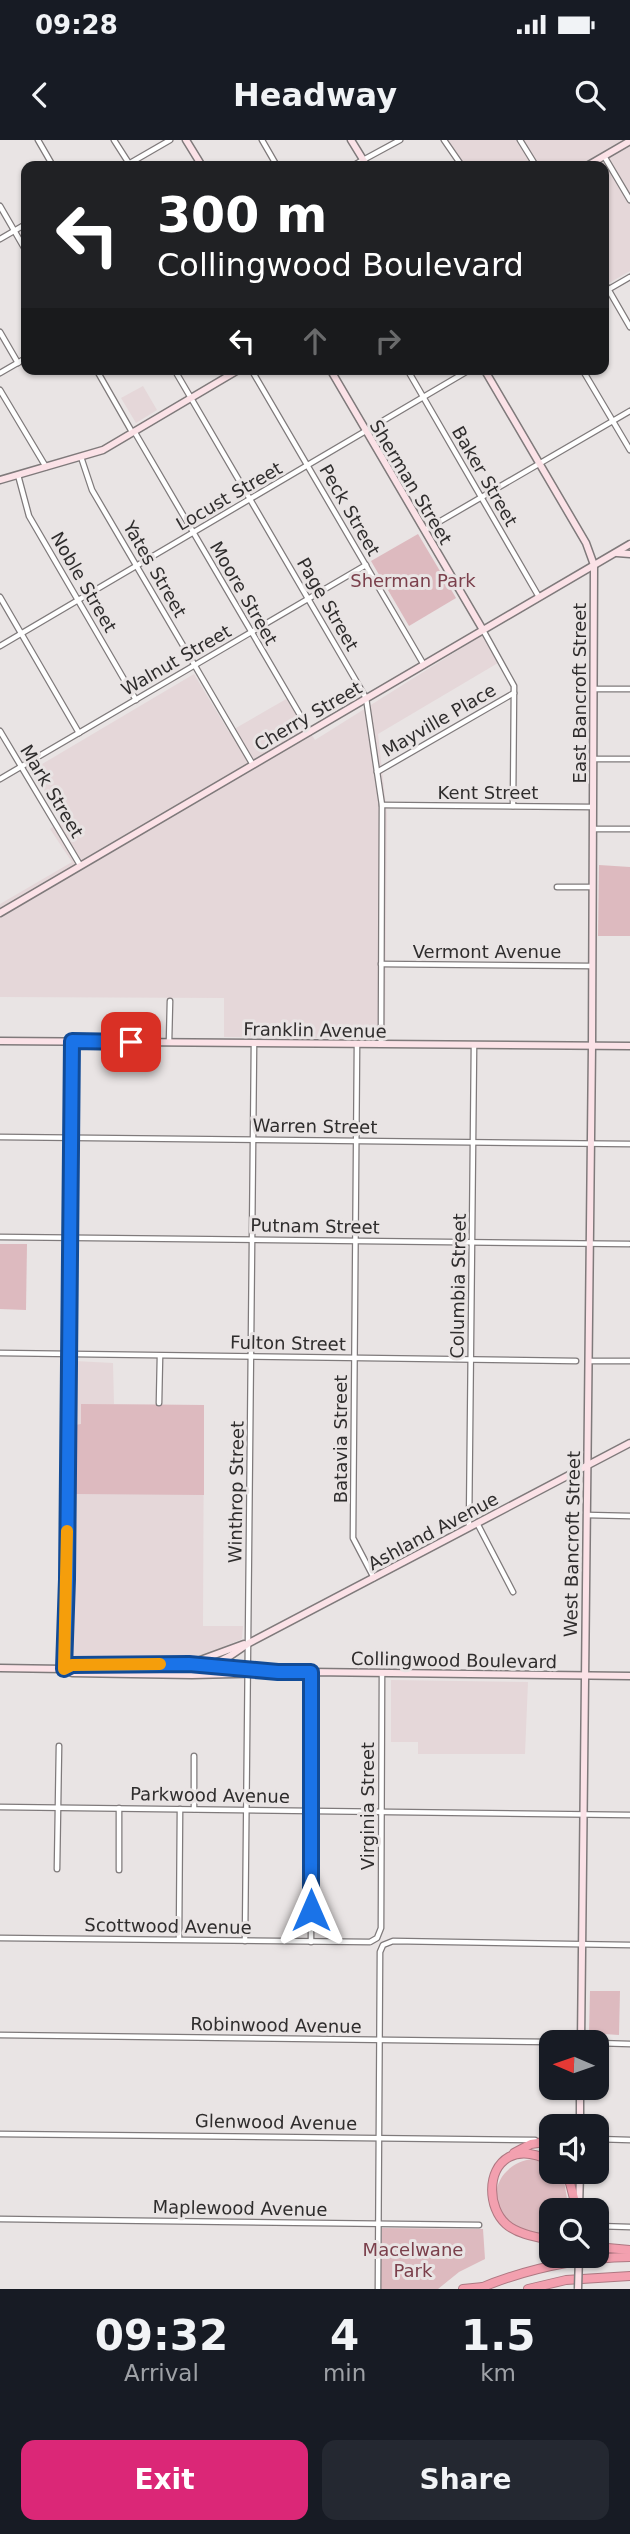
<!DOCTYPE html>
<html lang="en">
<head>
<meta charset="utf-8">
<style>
	body { margin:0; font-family:"DejaVu Sans",sans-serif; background:#242831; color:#f1f3f6; height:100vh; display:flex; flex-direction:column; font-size:26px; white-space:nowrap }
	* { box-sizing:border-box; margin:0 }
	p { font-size:23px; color:#9ea1a6 }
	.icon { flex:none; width:38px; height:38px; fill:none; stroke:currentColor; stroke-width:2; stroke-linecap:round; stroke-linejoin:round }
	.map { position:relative; height:2149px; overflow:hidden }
	.details { display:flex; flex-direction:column; background:#171b24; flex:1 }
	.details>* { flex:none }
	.banner { position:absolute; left:21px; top:21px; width:588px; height:214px; border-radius:14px; box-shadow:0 2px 5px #0004; background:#202124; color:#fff; overflow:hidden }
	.needle { width:46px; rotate:272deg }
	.buttons { position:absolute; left:539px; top:1890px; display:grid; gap:14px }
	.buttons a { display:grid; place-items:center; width:70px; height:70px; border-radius:14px; background:#171b24; box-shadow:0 2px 5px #0004; font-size:35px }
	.pin { position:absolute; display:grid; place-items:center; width:60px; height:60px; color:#fff; margin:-30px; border-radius:14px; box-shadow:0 4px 10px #0006 }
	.me { position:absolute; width:77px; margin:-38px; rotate:0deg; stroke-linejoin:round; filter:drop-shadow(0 0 5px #0008) }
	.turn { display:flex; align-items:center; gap:24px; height:147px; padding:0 21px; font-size:32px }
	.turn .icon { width:91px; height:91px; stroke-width:2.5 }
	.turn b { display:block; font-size:49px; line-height:60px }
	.lanes { display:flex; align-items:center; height:66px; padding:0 21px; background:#0003; justify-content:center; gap:35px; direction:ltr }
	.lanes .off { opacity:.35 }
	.eta { display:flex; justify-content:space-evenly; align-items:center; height:119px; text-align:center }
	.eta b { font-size:42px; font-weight:600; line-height:49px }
	.action { display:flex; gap:14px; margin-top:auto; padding:14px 21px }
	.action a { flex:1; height:80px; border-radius:14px; background:#db2777; color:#fff; font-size:28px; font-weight:600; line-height:80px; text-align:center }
	.action a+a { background:#242831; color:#f1f3f6 }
	.status { display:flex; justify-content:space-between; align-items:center; height:49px; padding:0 35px; background:#171b24; direction:ltr }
	.status svg { height:19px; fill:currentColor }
	header { display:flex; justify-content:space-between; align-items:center; height:91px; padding:0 21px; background:#171b24; font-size:32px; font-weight:600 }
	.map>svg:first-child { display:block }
</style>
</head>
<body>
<div class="status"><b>09:28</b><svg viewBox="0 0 49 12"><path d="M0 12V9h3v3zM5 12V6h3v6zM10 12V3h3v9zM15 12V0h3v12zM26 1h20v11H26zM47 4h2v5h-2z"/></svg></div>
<header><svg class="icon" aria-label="back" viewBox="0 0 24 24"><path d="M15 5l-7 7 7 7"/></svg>Headway<svg class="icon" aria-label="search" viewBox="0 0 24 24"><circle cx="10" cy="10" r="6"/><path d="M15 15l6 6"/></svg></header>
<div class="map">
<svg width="630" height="2149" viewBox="0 0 630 2149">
	<rect width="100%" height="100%" fill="#e9e4e4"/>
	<!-- built -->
	<g fill="#e5d7d9">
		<polygon points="444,0 630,0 630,131 604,146 604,26 458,26"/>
		<polygon points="143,246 157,270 136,283 121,258"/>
		<polygon points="487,492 503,520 378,594 387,674 385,899 224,897 224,858 0,857 0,764 72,722 50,689 62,681 32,630 194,534 229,592 288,558 315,600"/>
		<polygon points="74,1221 113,1223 114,1264 204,1265 203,1486 243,1486 242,1499 209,1513 175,1521 72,1520"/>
		<polygon points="391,1540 528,1542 525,1614 418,1614 418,1602 391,1602"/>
	</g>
	<!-- green -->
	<g fill="#ddbabf">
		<polygon points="418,394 456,458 409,486 371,421"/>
		<polygon points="599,725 630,727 630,796 598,796"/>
		<polygon points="0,1104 27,1104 26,1170 0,1169"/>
		<polygon points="81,1264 204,1265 204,1355 74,1354 75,1285 81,1284"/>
		<polygon points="590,1851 620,1851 619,1895 589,1893"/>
		<path d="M533,2019L551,2025V2032H561L566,2038L564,2041L569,2070H551V2096C536,2093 517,2091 506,2078C484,2053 503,2022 533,2019Z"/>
		<polygon points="382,2088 483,2089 485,2119 459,2132 438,2149 380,2149"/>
	</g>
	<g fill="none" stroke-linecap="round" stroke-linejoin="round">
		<defs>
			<g id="street">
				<polyline points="38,0 53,26"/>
				<polyline points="114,0 130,25"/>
				<polyline points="262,0 277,26"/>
				<polyline points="444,0 462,26"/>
				<polyline points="520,0 536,26"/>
				<polyline points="604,16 630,60"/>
				<polyline points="125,26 170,0"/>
				<polyline points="352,26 400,0"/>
				<polyline points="0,66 26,111"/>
				<polyline points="0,99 26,84"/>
				<polyline points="604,142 630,187"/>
				<polyline points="604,152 630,137"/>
				<polyline points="0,192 18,223"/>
				<polyline points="96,229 132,292"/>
				<polyline points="174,229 366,558 382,665 381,904"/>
				<polyline points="251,229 424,525"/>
				<polyline points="407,229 539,457"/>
				<polyline points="582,229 630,310"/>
				<polyline points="0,233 26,218"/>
				<polyline points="0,250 46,327"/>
				<polyline points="134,291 310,592"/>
				<polyline points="81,317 92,350 253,625"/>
				<polyline points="18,335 29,376 136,560"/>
				<polyline points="425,390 630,271"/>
				<polyline points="0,457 79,593"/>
				<polyline points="483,490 514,546 513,666"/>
				<polyline points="0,506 471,229"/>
				<polyline points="594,549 630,549"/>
				<polyline points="0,591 80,725"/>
				<polyline points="593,619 630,619"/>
				<polyline points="377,632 514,553"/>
				<polyline points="0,639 366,425"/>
				<polyline points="382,665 593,667"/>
				<polyline points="593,689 630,689"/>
				<polyline points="557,747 592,747"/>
				<polyline points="381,824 592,826"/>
				<polyline points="169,902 170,861"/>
				<polyline points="357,904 353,1398 374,1438"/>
				<polyline points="0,997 630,1004"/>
				<polyline points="0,1097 629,1104"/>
				<polyline points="0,1213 576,1221"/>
				<polyline points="589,1221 630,1221"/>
				<polyline points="159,1263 160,1216"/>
				<polyline points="587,1375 630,1376"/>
				<polyline points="477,1383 513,1452"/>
				<polyline points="469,1387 474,905"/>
				<polyline points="64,1528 67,1466 72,901"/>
				<polyline points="0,1667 630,1675"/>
				<polyline points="194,1669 194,1616"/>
				<polyline points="57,1729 59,1606"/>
				<polyline points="119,1730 119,1668"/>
				<polyline points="0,1798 370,1802 377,1798 381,1788 382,1533"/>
				<polyline points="179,1799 180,1669"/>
				<polyline points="245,1801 254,903"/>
				<polyline points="311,1802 311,1532"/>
				<polyline points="0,1895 551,1902"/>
				<polyline points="597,1903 630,1904"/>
				<polyline points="0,1994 535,2000"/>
				<polyline points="597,1999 630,2000"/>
				<polyline points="0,2079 479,2085"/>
				<polyline points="597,2086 630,2087"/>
				<polyline points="378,2149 380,1812 383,1805 393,1801 630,1805"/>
			</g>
			<g id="secondary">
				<polyline points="186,0 202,26"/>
				<polyline points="351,0 367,26"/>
				<polyline points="587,26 630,1"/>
				<polyline points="330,229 483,490"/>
				<polyline points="484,229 586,403 594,425 592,906 581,1902"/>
				<polyline points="0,340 103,310 240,229"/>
				<polyline points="617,413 630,414"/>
				<polyline points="0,773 630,404"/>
				<polyline points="0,901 630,906"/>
				<polyline points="195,1522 244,1504"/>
				<polyline points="0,1528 64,1529 72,1533 192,1535 311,1532 630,1536"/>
				<polyline points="64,1529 72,1525 189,1524 264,1530"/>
				<polyline points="196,1533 230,1516 249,1503 630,1303"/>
				<polyline points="580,1986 580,1948"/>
				<polyline points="579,2068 580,2032"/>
			</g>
			<g id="highway">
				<polyline points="514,2013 531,2004 551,2001"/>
				<path d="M551,2021C539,2015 522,2010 509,2017C486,2030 488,2068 506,2084C517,2094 536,2097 551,2100"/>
				<polyline points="564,2032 570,2043 577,2070"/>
				<polyline points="597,2107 630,2110"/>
				<polyline points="463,2149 483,2147"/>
				<path d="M478,2149C528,2128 577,2118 630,2117"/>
				<polyline points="528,2149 566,2140 630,2136"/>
			</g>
		</defs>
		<!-- street casing -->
		<use href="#street" stroke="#7f7a7b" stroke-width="7"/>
		<!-- secondary casing -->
		<use href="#secondary" stroke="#7f7a7b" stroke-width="9"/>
		<!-- highway casing -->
		<use href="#highway" stroke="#ae7882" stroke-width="10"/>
		<!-- street -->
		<use href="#street" stroke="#fff" stroke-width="4.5"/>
		<!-- secondary -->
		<use href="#secondary" stroke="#fbe2e7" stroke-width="6"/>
		<!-- highway -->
		<use href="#highway" stroke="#f3a0af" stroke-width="8"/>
		<defs>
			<polyline id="secondary-bridge" points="578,2149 579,2116"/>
		</defs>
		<!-- secondary-bridge casing -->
		<use href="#secondary-bridge" stroke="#7f7a7b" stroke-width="9" stroke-linecap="butt"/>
		<!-- secondary-bridge -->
		<use href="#secondary-bridge" stroke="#fbe2e7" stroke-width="6"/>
	</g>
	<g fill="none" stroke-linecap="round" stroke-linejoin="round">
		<defs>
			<polyline id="route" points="131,902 72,901 67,1439 64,1529 72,1525 189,1524 278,1532 311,1532 311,1770"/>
		</defs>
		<!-- route casing -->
		<use href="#route" stroke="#114b97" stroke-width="18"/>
		<!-- route -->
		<use href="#route" stroke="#1a73e8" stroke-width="12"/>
		<!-- slow -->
		<polyline stroke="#f59e0b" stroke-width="12" points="67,1391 64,1529 72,1525 160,1524"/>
	</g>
	<g text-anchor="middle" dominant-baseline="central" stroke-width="6" stroke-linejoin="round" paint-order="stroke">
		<!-- street labels -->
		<g font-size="18" fill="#2f2d2d" stroke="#e9e4e4">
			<text transform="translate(485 336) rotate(60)">Baker Street</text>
			<text transform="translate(411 342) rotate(59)">Sherman Street</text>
			<text transform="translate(229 356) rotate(-30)">Locust Street</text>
			<text transform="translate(350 370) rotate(60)">Peck Street</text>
			<text transform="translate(155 429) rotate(60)">Yates Street</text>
			<text transform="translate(84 442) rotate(60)">Noble Street</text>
			<text transform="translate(244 453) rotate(60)">Moore Street</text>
			<text transform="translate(328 464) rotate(60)">Page Street</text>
			<text transform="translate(176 520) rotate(-30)">Walnut Street</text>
			<text transform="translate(579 553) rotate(-90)">East Bancroft Street</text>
			<text transform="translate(308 576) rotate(-30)">Cherry Street</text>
			<text transform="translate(439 580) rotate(-30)">Mayville Place</text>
			<text transform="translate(52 651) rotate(59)">Mark Street</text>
			<text x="488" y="652">Kent Street</text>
			<text x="487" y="811">Vermont Avenue</text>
			<text transform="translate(315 890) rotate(1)">Franklin Avenue</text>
			<text transform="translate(315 986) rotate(1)">Warren Street</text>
			<text transform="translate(315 1086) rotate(1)">Putnam Street</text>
			<text transform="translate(458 1146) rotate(-89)">Columbia Street</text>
			<text transform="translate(288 1203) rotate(1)">Fulton Street</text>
			<text transform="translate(340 1299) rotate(-90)">Batavia Street</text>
			<text transform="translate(236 1352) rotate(-89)">Winthrop Street</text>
			<text transform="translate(433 1391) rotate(-28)">Ashland Avenue</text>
			<text transform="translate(572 1404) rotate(-89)">West Bancroft Street</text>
			<text transform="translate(454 1520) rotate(1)">Collingwood Boulevard</text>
			<text transform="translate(210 1655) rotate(1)">Parkwood Avenue</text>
			<text transform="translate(367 1666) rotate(-90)">Virginia Street</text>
			<text transform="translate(168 1786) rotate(1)">Scottwood Avenue</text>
			<text transform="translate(276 1885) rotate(1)">Robinwood Avenue</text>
			<text transform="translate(276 1982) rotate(1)">Glenwood Avenue</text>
			<text transform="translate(240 2068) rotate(1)">Maplewood Avenue</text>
		</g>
		<!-- park labels -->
		<g font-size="18" fill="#7b404c" stroke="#e9e4e4">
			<text x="413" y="440">Sherman Park</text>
			<text x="413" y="2109">Macelwane<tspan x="413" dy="21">Park</tspan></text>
		</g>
	</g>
</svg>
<div class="buttons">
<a><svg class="needle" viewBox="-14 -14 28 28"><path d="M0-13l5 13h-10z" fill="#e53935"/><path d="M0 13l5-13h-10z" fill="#9ea1a6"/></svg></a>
<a><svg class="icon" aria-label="sound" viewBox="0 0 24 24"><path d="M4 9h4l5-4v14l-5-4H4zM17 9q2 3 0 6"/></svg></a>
<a><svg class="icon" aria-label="search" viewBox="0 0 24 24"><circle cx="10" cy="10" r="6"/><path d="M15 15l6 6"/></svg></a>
</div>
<div class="pin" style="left:131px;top:902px;background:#d93025"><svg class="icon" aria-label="arrive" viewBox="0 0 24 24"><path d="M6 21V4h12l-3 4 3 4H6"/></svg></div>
<svg class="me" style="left:311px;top:1770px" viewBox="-20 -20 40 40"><path d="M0-17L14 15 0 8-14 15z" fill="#1a73e8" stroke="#fff" stroke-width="4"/></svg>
<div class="banner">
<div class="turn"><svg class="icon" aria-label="left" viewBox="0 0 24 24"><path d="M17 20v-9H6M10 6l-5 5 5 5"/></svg><div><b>300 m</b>Collingwood Boulevard</div></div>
<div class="lanes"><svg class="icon" aria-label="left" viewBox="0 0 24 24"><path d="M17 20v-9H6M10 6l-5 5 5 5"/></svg><svg class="icon off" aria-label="ahead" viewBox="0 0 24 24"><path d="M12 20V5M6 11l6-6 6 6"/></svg><svg class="icon off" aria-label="right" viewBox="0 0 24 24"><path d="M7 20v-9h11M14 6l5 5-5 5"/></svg></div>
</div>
</div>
<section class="details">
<div class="eta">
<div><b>09:32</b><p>Arrival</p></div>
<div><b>4</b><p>min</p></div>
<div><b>1.5</b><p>km</p></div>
</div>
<div class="action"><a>Exit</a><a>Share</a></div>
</section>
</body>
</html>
